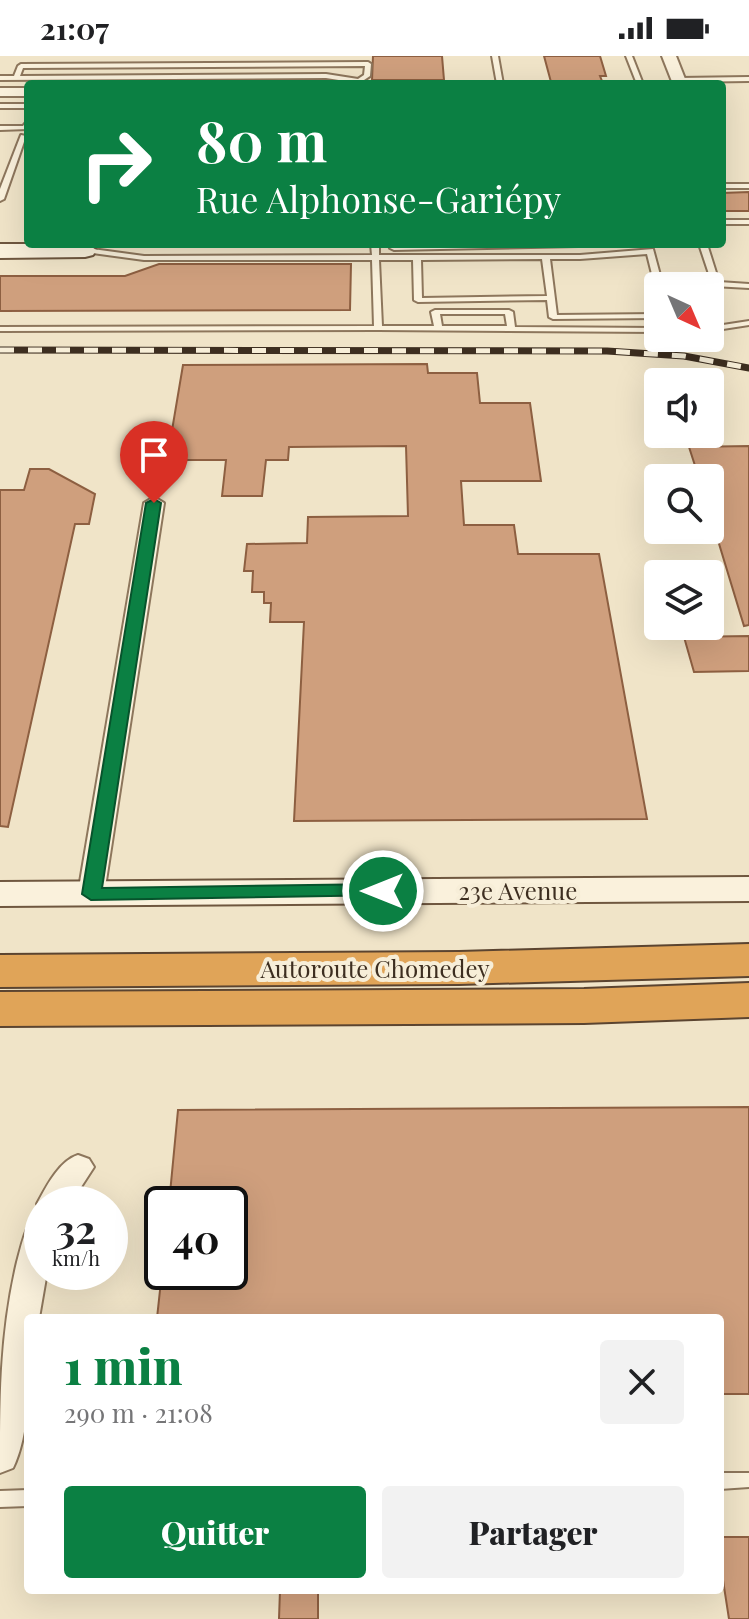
<!DOCTYPE html>
<html lang="fr">
<head>
<meta charset="utf-8">
<style>
	body { margin:0; font-family:"Playfair Display",serif; background:#f2f2f2; color:#202124; height:100vh; display:flex; flex-direction:column; font-size:30px; white-space:nowrap }
	* { box-sizing:border-box; margin:0 }
	p { font-size:26px; color:#757577 }
	.icon { flex:none; width:44px; height:44px; fill:none; stroke:currentColor; stroke-width:2; stroke-linecap:round; stroke-linejoin:round }
	.map { position:relative; flex:1; overflow:hidden }
	.drawer { position:absolute; left:24px; top:1258px; width:700px; height:280px; display:flex; flex-direction:column; background:#fff; border-radius:8px; box-shadow:0 8px 32px #0002 }
	.drawer>* { flex:none }
	.guide { position:absolute; left:24px; top:24px; width:702px; height:168px; border-radius:8px; box-shadow:0 8px 32px #0002; background:#0b8043; color:#fff; overflow:hidden }
	.needle { width:52px; rotate:136deg }
	.controls { position:absolute; left:644px; top:216px; display:grid; gap:16px }
	.controls a { display:grid; place-items:center; width:80px; height:80px; border-radius:8px; background:#fff; box-shadow:0 8px 32px #0002; font-size:40px }
	.speed { position:absolute; left:24px; top:1130px; display:flex; gap:16px; font-size:40px; font-weight:700; text-align:center }
	.speed>* { display:grid; place-content:center; width:104px; height:104px; border-radius:50%; background:#fff; box-shadow:0 8px 32px #0002; line-height:1 }
	.speed small { font-size:20px; font-weight:400 }
	.speed .limit { border:4px solid #111; border-radius:12px; background:#fff; color:#111 }
	.pin { position:absolute; display:grid; place-items:center; width:68px; height:68px; color:#fff; margin:-82px -34px; border-radius:50% 50% 50% 0; rotate:-45deg; box-shadow:0 0 8px #0007 }
	.pin .icon { rotate:45deg }
	.me { position:absolute; width:88px; margin:-44px; rotate:270deg; stroke-linejoin:round; filter:drop-shadow(0 0 6px #0008) }
	.turn { display:flex; align-items:center; gap:28px; height:168px; padding:0 40px; font-size:36px }
	.turn .icon { width:104px; height:104px; stroke-width:2.5 }
	.turn b { display:block; font-size:56px; line-height:68px }
	.round { display:grid; place-items:center; flex:none; width:84px; height:84px; border-radius:8px; background:#f2f2f2 }
	.overview { display:flex; align-items:center; justify-content:space-between; height:136px; padding:0 40px }
	h1 { font-size:48px; font-weight:800; line-height:60px; color:#0b8043 }
	.cta { display:flex; gap:16px; margin-top:auto; padding:16px 40px }
	.cta a { flex:1; height:92px; border-radius:8px; background:#0b8043; color:#fff; font-size:32px; font-weight:800; line-height:92px; text-align:center }
	.cta a+a { background:#f2f2f2; color:#202124 }
	.status { display:flex; justify-content:space-between; align-items:center; height:56px; padding:0 40px; background:#fff; direction:ltr }
	.status svg { height:22px; fill:currentColor }
	.map>svg:first-child { display:block }
</style>
</head>
<body>
<div class="status"><b>21:07</b><svg viewBox="0 0 49 12"><path d="M0 12V9h3v3zM5 12V6h3v6zM10 12V3h3v9zM15 12V0h3v12zM26 1h20v11H26zM47 4h2v5h-2z"/></svg></div>
<div class="map">
<svg width="749" height="1563" viewBox="0 0 749 1563">
	<rect width="100%" height="100%" fill="#f0e4c8"/>
	<!-- building -->
	<g fill="#cf9f7d" stroke="#8d5f41" stroke-width="2">
		<polygon points="373,0 442,0 444,24 372,24"/>
		<polygon points="544,0 600,0 606,20 600,20 602,25 551,26"/>
		<polygon points="749,136 749,155 722,155 722,137"/>
		<polygon points="159,208 351,208 350,254 0,255 0,220 125,220"/>
		<polygon points="427,308 428,317 477,317 480,347 530,347 541,425 461,425 464,469 514,469 518,498 599,498 647,763 294,765 304,566 270,566 271,547 264,547 264,536 252,536 253,515 244,515 247,488 307,487 308,461 408,460 406,390 289,391 288,404 266,404 262,440 222,440 226,404 167,404 183,309"/>
		<polygon points="749,390 749,569 744,570 710,458 710,422 699,422 689,391"/>
		<polygon points="30,413 49,413 95,438 89,468 75,468 8,771 0,770 0,434 24,434"/>
		<polygon points="749,580 749,615 694,616 684,581"/>
		<polygon points="749,1051 749,1338 720,1338 720,1262 157,1262 162,1216 230,1216 230,1148 169,1148 178,1054"/>
		<polygon points="720,1481 749,1481 749,1563 729,1563 720,1505"/>
		<polygon points="280,1534 318,1534 318,1563 279,1563"/>
	</g>
	<g fill="none" stroke-linecap="round" stroke-linejoin="round">
		<defs>
			<g id="lane">
				<polygon points="492,0 498,0 503,28 497,28"/>
				<polygon points="626,0 632,0 643,28 637,28"/>
				<path d="M368,6L371,8L370,20L364,24L367,26L364,28L326,22L0,24V20H14L18,10L21,8ZM365,10L364,19L358,23L326,18L20,20L23,12Z"/>
				<polygon points="749,21 749,25 679,26 676,24 679,22"/>
				<rect x="0" y="48" width="28" height="4"/>
				<polygon points="28,64 28,73 0,74 0,70 23,70"/>
				<polygon points="21,79 26,80 4,143 0,145 0,133"/>
				<rect x="722" y="128" width="27" height="4"/>
				<rect x="722" y="164" width="27" height="4"/>
				<path d="M371,188H379V199H580L653,193L663,230H658V232L655,230L647,198L580,203H550L557,259L658,258V262L553,263L549,261L547,244L418,246L414,244L413,204H379L382,270H434L431,256L435,254H509L513,256L515,271L658,272V276L378,274L0,275V271L374,270L372,204H144L85,196L81,194L85,192L144,200L372,199ZM542,203L547,240L422,242L421,204ZM440,258H505L507,270H442Z"/>
				<polygon points="475,188 582,188 578,190 394,194 390,192 394,190"/>
				<polygon points="699,188 707,188 719,226 749,228 749,232 713,230"/>
				<polygon points="749,265 749,269 710,275 710,271"/>
				<polygon points="720,1417 749,1417 749,1431 720,1433"/>
				<polygon points="28,1434 28,1450 0,1451 0,1435"/>
			</g>
			<g id="street">
				<polygon points="662,0 676,0 687,28 673,28"/>
				<rect x="0" y="32" width="28" height="8"/>
				<polygon points="154,441 164,447 104,838 101,844 91,847 81,844 78,838 144,447"/>
				<path d="M78,1099L89,1103L94,1111L70,1148H42V1157L37,1148C46,1131 59,1105 78,1099Z"/>
				<path d="M42,1160V1216H47L39,1262H28C28,1308 33,1370 13,1412L0,1417C0,1343 0,1278 17,1206C21,1191 24,1177 31,1164Z"/>
			</g>
			<g id="secondary">
				<polygon points="0,188 88,188 96,194 93,199 85,201 0,202"/>
				<polygon points="749,821 749,845 0,850 0,826"/>
			</g>
			<g id="highway">
				<polygon points="749,888 749,920 459,928 0,931 0,899 459,896"/>
				<polygon points="749,927 749,961 584,967 0,970 0,936 584,933"/>
			</g>
		</defs>
		<!-- lane casing -->
		<use href="#lane" stroke="#8d765c" stroke-width="4"/>
		<!-- street casing -->
		<use href="#street" stroke="#8d765c" stroke-width="4"/>
		<!-- secondary casing -->
		<use href="#secondary" stroke="#6f573f" stroke-width="4"/>
		<!-- highway casing -->
		<use href="#highway" stroke="#5b4430" stroke-width="4"/>
		<!-- lane -->
		<use href="#lane" fill="#faf1dc" fill-rule="evenodd"/>
		<!-- street -->
		<use href="#street" fill="#faf1dc" fill-rule="evenodd"/>
		<!-- secondary -->
		<use href="#secondary" fill="#faf1dc" fill-rule="evenodd"/>
		<!-- highway -->
		<use href="#highway" fill="#e0a458" fill-rule="evenodd"/>
		<defs>
			<polyline id="rail" points="0,294 607,295 684,300 749,312"/>
		</defs>
		<!-- rail casing -->
		<use href="#rail" stroke="#3d2e20" stroke-width="7"/>
		<!-- rail -->
		<use href="#rail" stroke="#f7eed8" stroke-width="5" stroke-dasharray="14" stroke-linecap="butt"/>
	</g>
	<!-- route -->
	<polygon fill="#0b8043" stroke="#07532c" stroke-width="2" points="154,443 161,447 102,832 383,828 393,835 390,839 91,844 82,838 146,447"/>
	<g text-anchor="middle" dominant-baseline="central" stroke-width="8" stroke-linejoin="round" paint-order="stroke">
		<!-- street labels -->
		<g font-size="24" fill="#3d2e20" stroke="#f7eed8">
			<text x="518" y="834">23e Avenue</text>
			<text x="375" y="912">Autoroute Chomedey</text>
		</g>
	</g>
</svg>
<div class="controls">
<a><svg class="needle" viewBox="-14 -14 28 28"><path d="M0-13l5 13h-10z" fill="#e53935"/><path d="M0 13l5-13h-10z" fill="#757577"/></svg></a>
<a><svg class="icon" aria-label="sound" viewBox="0 0 24 24"><path d="M4 9h4l5-4v14l-5-4H4zM17 9q2 3 0 6"/></svg></a>
<a><svg class="icon" aria-label="search" viewBox="0 0 24 24"><circle cx="10" cy="10" r="6"/><path d="M15 15l6 6"/></svg></a>
<a><svg class="icon" aria-label="layers" viewBox="0 0 24 24"><path d="M12 4l9 5-9 5-9-5zM3 14l9 5 9-5"/></svg></a>
</div>
<div class="speed"><div>32<small>km/h</small></div><div class="limit">40</div></div>
<div class="pin" style="left:154px;top:447px;background:#d93025"><svg class="icon" aria-label="arrive" viewBox="0 0 24 24"><path d="M6 21V4h12l-3 4 3 4H6"/></svg></div>
<svg class="me" style="left:383px;top:835px" viewBox="-20 -20 40 40"><circle r="17" fill="#0b8043" stroke="#fff" stroke-width="3"/><path d="M0-11L8 9 0 5-8 9z" fill="#fff"/></svg>
<div class="guide">
<div class="turn"><svg class="icon" aria-label="right" viewBox="0 0 24 24"><path d="M7 20v-9h11M14 6l5 5-5 5"/></svg><div><b>80 m</b>Rue Alphonse-Gariépy</div></div>
</div>
<section class="drawer">
<div class="overview"><div><h1>1 min</h1><p>290 m · 21:08</p></div><a class="round"><svg class="icon" aria-label="close" viewBox="0 0 24 24"><path d="M6 6l12 12M18 6L6 18"/></svg></a></div>
<div class="cta"><a>Quitter</a><a>Partager</a></div>
</section>
</div>
</body>
</html>
